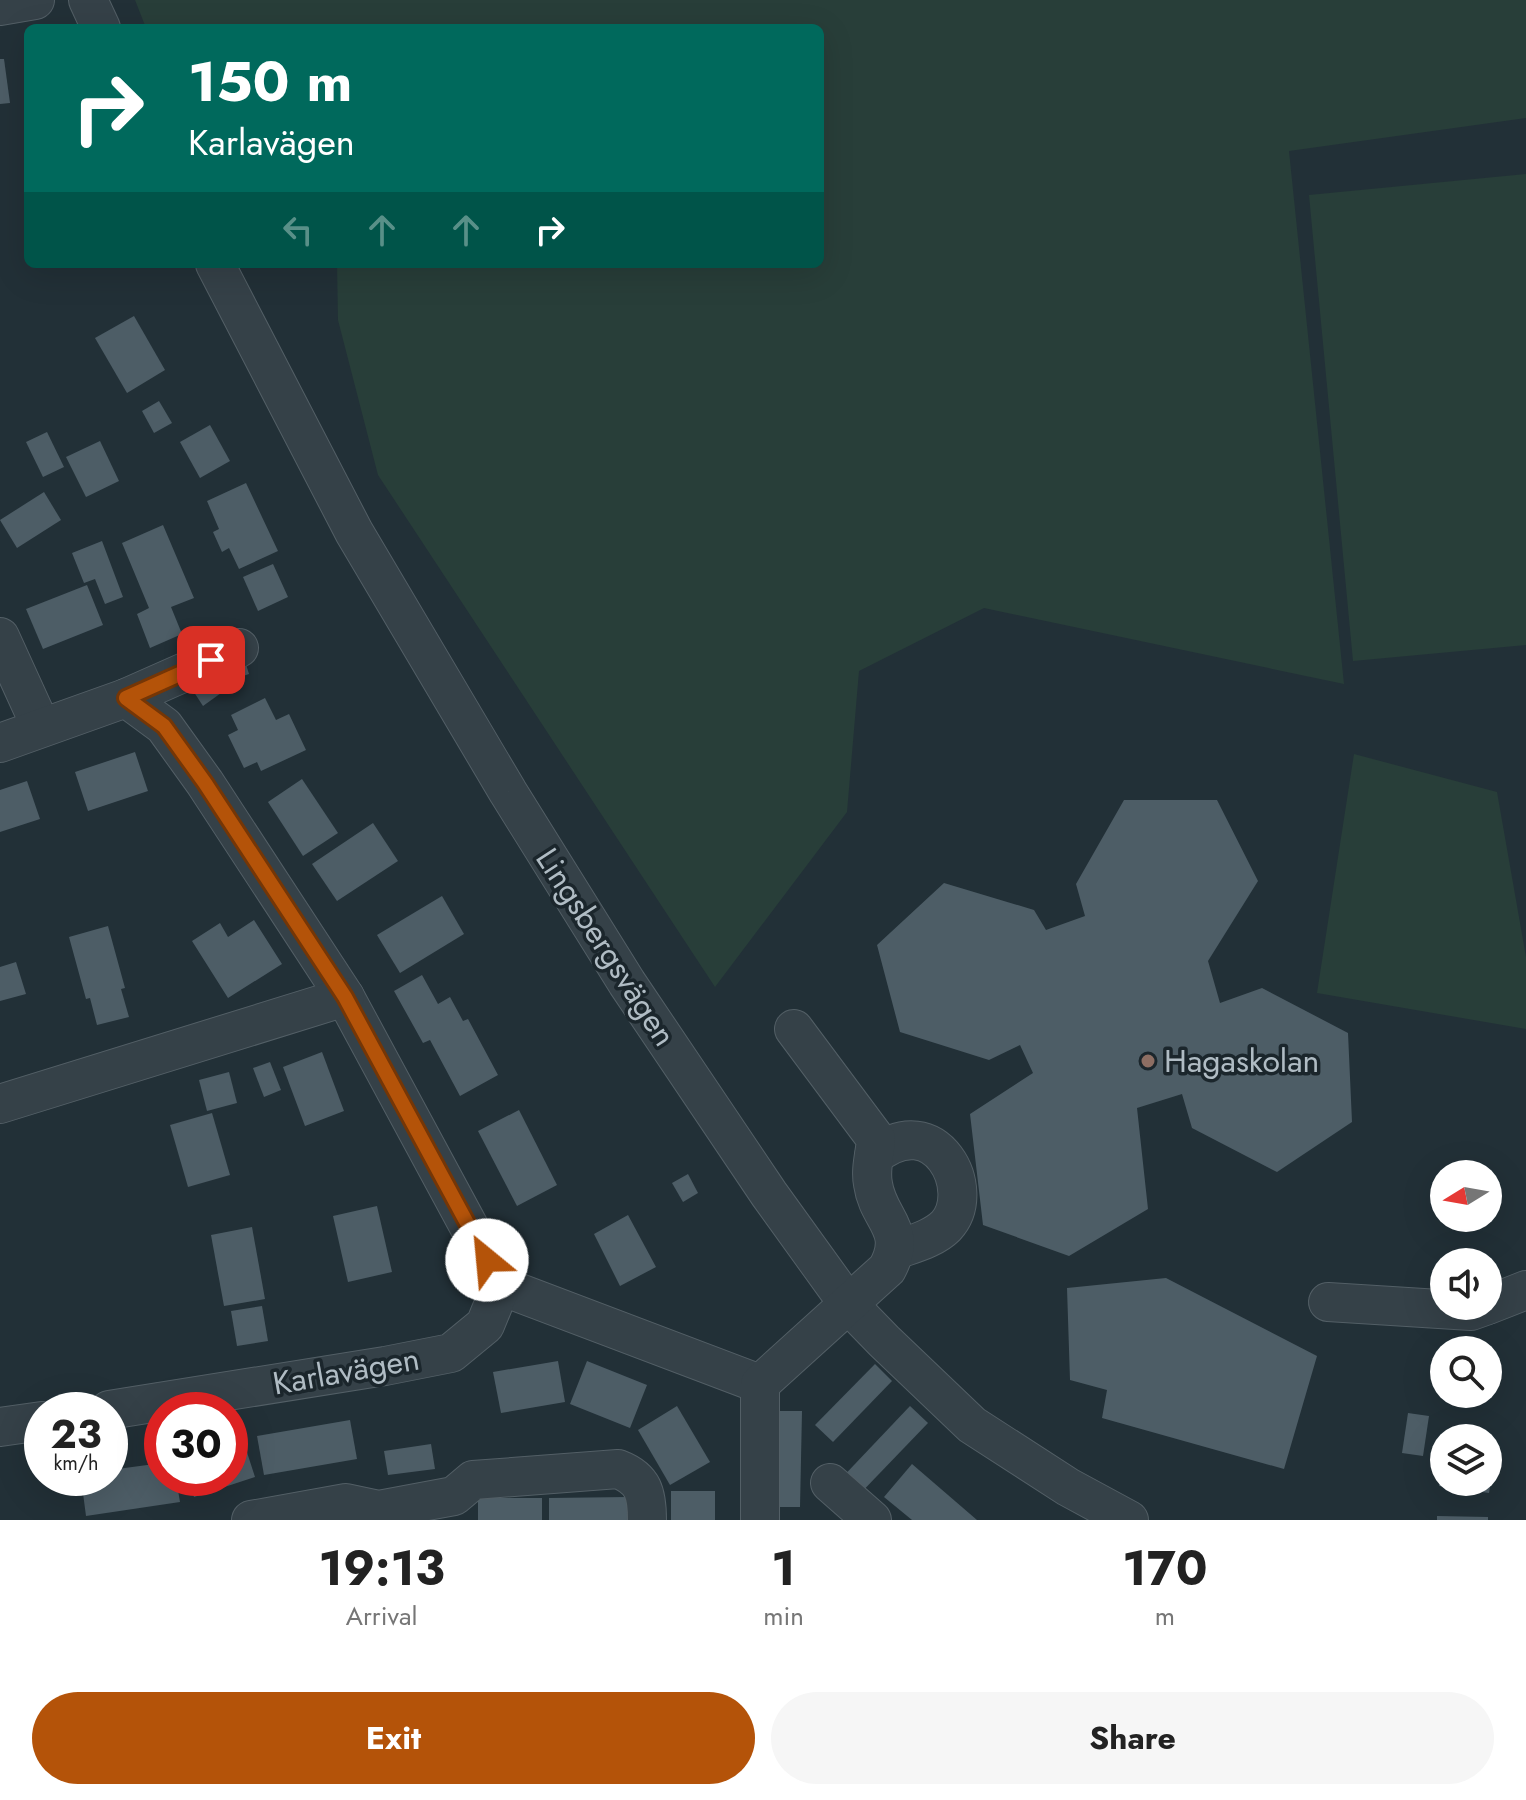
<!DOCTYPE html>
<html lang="en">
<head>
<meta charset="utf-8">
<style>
	body { margin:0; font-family:Jost,sans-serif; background:#f6f6f6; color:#222; height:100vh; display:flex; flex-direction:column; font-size:30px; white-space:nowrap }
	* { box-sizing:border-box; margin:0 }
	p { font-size:26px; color:#767676 }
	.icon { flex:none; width:44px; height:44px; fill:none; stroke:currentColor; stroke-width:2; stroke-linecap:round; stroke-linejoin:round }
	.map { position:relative; height:1520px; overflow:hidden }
	.drawer { display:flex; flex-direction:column; background:#fff; flex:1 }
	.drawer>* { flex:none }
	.hud { position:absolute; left:24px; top:24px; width:800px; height:244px; border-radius:12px; box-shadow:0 8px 32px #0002; background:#00695c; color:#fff; overflow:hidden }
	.needle { width:52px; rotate:259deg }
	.tools { position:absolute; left:1430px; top:1160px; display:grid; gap:16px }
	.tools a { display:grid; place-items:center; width:72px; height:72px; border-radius:50%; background:#fff; box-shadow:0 8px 32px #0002; font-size:40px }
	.speed { position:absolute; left:24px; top:1392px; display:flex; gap:16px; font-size:40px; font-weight:700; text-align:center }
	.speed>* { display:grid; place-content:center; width:104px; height:104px; border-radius:50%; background:#fff; box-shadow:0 8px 32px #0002; line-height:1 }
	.speed small { font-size:20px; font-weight:400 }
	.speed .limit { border:12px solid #d22; background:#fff; color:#111 }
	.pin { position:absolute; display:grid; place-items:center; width:68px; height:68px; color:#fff; margin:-34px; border-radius:16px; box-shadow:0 4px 12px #0006 }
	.me { position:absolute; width:88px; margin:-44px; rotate:332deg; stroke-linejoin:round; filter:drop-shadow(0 0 6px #0008) }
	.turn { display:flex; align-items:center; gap:28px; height:168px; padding:0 32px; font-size:36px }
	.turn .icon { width:104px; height:104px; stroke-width:2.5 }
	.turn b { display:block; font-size:56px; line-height:68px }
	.lanes { display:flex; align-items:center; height:76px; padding:0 32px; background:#0003; justify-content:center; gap:40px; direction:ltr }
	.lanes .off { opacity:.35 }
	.eta { display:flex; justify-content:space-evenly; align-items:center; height:136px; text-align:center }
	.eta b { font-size:48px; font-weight:700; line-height:56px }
	.button { display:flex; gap:16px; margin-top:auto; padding:16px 32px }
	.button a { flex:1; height:92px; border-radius:48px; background:#b45309; color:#fff; font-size:32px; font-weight:700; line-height:92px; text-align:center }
	.button a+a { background:#f6f6f6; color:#222 }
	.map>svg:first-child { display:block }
</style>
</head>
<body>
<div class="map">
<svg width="1526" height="1520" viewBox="0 0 1526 1520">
	<rect width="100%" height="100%" fill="#223037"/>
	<!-- green -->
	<g fill="#283e39">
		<polygon points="135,0 1526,0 1526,118 1289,151 1344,684 984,608 859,671 847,812 715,987 378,475 338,320 337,264 820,264 820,28 146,28"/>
		<polygon points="1526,174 1526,645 1353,661 1309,195"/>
		<polygon points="1354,754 1497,792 1526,957 1526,1029 1317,993"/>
	</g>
	<!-- building -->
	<g fill="#4d5d66">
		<polygon points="0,59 4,59 10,103 0,104"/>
		<polygon points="134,316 165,370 127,393 95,338"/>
		<polygon points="159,401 172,423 154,433 142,411"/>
		<polygon points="210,425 230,461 200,478 180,442"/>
		<polygon points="47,432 64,467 43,477 26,442"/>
		<polygon points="100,441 119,481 86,497 66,457"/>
		<polygon points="246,483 278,551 239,569 229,548 222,552 213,532 219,529 207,501"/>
		<polygon points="44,492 61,520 17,548 0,520"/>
		<polygon points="163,525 194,598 171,607 182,634 150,648 137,614 149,608 122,543"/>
		<polygon points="102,541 123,597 105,604 95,579 84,583 72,553"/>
		<polygon points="273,564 288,597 258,611 243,577"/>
		<polygon points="87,585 103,625 43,649 26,609"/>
		<polygon points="244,658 249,674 228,681 223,665"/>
		<polygon points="212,666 228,688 203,706 188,683"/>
		<polygon points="265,698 276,720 289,714 306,750 261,771 257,762 244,768 228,735 238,730 231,715"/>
		<polygon points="135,752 148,791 88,811 75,772"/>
		<polygon points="302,779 338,833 303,856 268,802"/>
		<polygon points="27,781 40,819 0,832 0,790"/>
		<polygon points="1124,800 1217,800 1258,881 1208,961 1220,1003 1262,988 1348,1033 1352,1122 1277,1172 1192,1128 1182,1094 1137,1108 1148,1209 1069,1256 983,1225 970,1114 1033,1073 1020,1045 989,1060 900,1032 877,945 944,883 1034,910 1046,930 1085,916 1076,884"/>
		<polygon points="373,823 398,861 337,901 312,864"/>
		<polygon points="442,896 464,934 400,973 377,935"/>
		<polygon points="254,920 282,964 228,998 192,941 220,923 228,937"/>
		<polygon points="108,926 125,988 121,989 129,1017 97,1025 90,998 86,999 69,937"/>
		<polygon points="16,962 26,994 0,1001 0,967"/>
		<polygon points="422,975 438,1004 450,997 463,1021 468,1019 498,1075 460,1096 430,1040 423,1043 394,991"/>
		<polygon points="322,1052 344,1111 305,1126 283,1067"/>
		<polygon points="270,1062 281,1090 264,1097 253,1068"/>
		<polygon points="229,1072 237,1103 207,1111 199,1080"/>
		<polygon points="519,1110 557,1185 517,1206 478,1131"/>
		<polygon points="212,1113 230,1175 188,1187 170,1125"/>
		<polygon points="688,1174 698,1193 683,1202 672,1183"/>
		<polygon points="377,1206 392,1272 348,1282 333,1216"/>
		<polygon points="628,1215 656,1267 620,1286 594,1234"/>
		<polygon points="252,1227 265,1299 224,1306 211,1235"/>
		<polygon points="1166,1278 1317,1356 1284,1469 1102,1418 1107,1390 1070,1380 1067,1288"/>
		<polygon points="262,1306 268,1341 237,1346 231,1311"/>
		<polygon points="558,1361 565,1402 501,1413 493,1372"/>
		<polygon points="587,1361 647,1385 630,1428 570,1404"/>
		<polygon points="875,1364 892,1381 833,1442 815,1425"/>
		<polygon points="677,1406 710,1462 670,1485 638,1430"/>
		<polygon points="910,1406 928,1423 853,1501 836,1484"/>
		<polygon points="779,1411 802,1411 800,1507 777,1507"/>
		<polygon points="1408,1413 1429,1416 1423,1456 1402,1453"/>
		<polygon points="350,1420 357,1459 264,1475 257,1436"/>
		<polygon points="243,1440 255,1477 194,1497 188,1478 230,1478 230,1444"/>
		<polygon points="431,1444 435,1469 388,1475 384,1451"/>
		<polygon points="1488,1460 1494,1461 1489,1493 1439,1486 1442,1463 1444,1482 1488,1482"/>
		<polygon points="162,1463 162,1478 176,1478 180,1502 86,1516 81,1478 110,1478 110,1470"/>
		<polygon points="912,1464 977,1520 912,1520 884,1497"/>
		<rect x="671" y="1491" width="44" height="29"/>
		<polygon points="628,1497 628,1520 549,1520 549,1498"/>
		<rect x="478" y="1498" width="64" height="22"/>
		<polygon points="1437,1516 1488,1517 1488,1520 1437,1520"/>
	</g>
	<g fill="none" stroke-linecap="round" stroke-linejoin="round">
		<defs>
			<g id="minor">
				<polyline points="88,0 101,28"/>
				<polyline points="0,6 35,0"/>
				<polyline points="215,264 354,532 508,792 627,983 769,1194 849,1305 884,1341 972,1425 1068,1487 1129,1520"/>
				<polyline points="0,637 41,727"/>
				<polyline points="126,698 239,648"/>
				<polyline points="0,743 126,698 164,726 205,783 345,997 501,1286 760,1384"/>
				<polyline points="0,1104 345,997"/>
				<path d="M874,1156C936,1105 979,1191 946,1226C933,1239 912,1244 896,1250"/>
				<polyline points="1328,1302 1471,1311 1485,1306"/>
				<polyline points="1488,1305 1526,1290"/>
				<polyline points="109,1410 385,1366 451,1353 485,1325 501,1286"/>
				<polyline points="0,1427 42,1421"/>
				<polyline points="830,1483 872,1520"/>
				<path d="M251,1520L346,1503L379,1510L454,1496L473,1480L618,1469C644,1479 647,1494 647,1520"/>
				<path d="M760,1520V1384L887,1269C909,1229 878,1220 873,1184C870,1169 875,1154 876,1139L794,1029"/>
			</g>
		</defs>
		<!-- minor casing -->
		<use href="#minor" stroke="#535f66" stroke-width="40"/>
		<!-- minor -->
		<use href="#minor" stroke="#354148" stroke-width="38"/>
	</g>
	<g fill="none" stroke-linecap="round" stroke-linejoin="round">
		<defs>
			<polyline id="route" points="211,660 126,698 164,726 205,783 345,997 487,1260"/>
		</defs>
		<!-- route casing -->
		<use href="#route" stroke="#753606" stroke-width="20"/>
		<!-- route -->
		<use href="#route" stroke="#b45309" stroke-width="14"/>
	</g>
	<!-- markers -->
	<circle fill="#8d6e63" stroke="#1b262c" stroke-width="3" cx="1148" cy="1061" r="8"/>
	<g text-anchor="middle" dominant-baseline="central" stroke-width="7" stroke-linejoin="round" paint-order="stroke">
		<!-- street labels -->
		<g font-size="32" fill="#b0bcc4" stroke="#1b262c">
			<text transform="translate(606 947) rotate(57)">Lingsbergsvägen</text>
			<text transform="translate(346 1371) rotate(-10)">Karlavägen</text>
		</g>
		<!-- poi labels -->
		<g font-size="32" fill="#b0bcc4" stroke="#1b262c" text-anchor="start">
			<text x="1164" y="1061">Hagaskolan</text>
		</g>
	</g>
</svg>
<div class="tools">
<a><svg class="needle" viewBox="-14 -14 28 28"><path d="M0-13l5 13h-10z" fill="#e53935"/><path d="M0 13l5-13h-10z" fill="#767676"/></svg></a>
<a><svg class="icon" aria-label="sound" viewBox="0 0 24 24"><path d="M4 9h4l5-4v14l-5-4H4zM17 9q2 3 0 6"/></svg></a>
<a><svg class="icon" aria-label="search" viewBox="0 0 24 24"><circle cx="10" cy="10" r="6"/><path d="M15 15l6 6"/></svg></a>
<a><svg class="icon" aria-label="layers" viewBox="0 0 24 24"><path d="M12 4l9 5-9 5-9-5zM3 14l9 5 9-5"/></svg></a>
</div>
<div class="speed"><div>23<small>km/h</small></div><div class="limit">30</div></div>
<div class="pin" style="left:211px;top:660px;background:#d93025"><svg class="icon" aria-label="arrive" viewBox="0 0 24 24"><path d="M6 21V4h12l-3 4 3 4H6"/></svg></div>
<svg class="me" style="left:487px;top:1260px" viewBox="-20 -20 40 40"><circle r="19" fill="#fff"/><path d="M0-13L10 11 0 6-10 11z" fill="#b45309"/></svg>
<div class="hud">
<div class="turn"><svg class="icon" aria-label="right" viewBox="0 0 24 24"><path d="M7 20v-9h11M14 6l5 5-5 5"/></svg><div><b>150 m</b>Karlavägen</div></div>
<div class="lanes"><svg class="icon off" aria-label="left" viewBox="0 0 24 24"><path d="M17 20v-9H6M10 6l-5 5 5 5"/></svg><svg class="icon off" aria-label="ahead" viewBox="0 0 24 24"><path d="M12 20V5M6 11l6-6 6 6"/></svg><svg class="icon off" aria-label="ahead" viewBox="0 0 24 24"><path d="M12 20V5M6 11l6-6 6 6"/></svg><svg class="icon" aria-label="right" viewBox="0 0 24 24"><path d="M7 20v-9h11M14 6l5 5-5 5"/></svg></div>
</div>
</div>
<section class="drawer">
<div class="eta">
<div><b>19:13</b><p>Arrival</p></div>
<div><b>1</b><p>min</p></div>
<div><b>170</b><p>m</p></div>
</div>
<div class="button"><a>Exit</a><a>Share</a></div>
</section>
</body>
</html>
